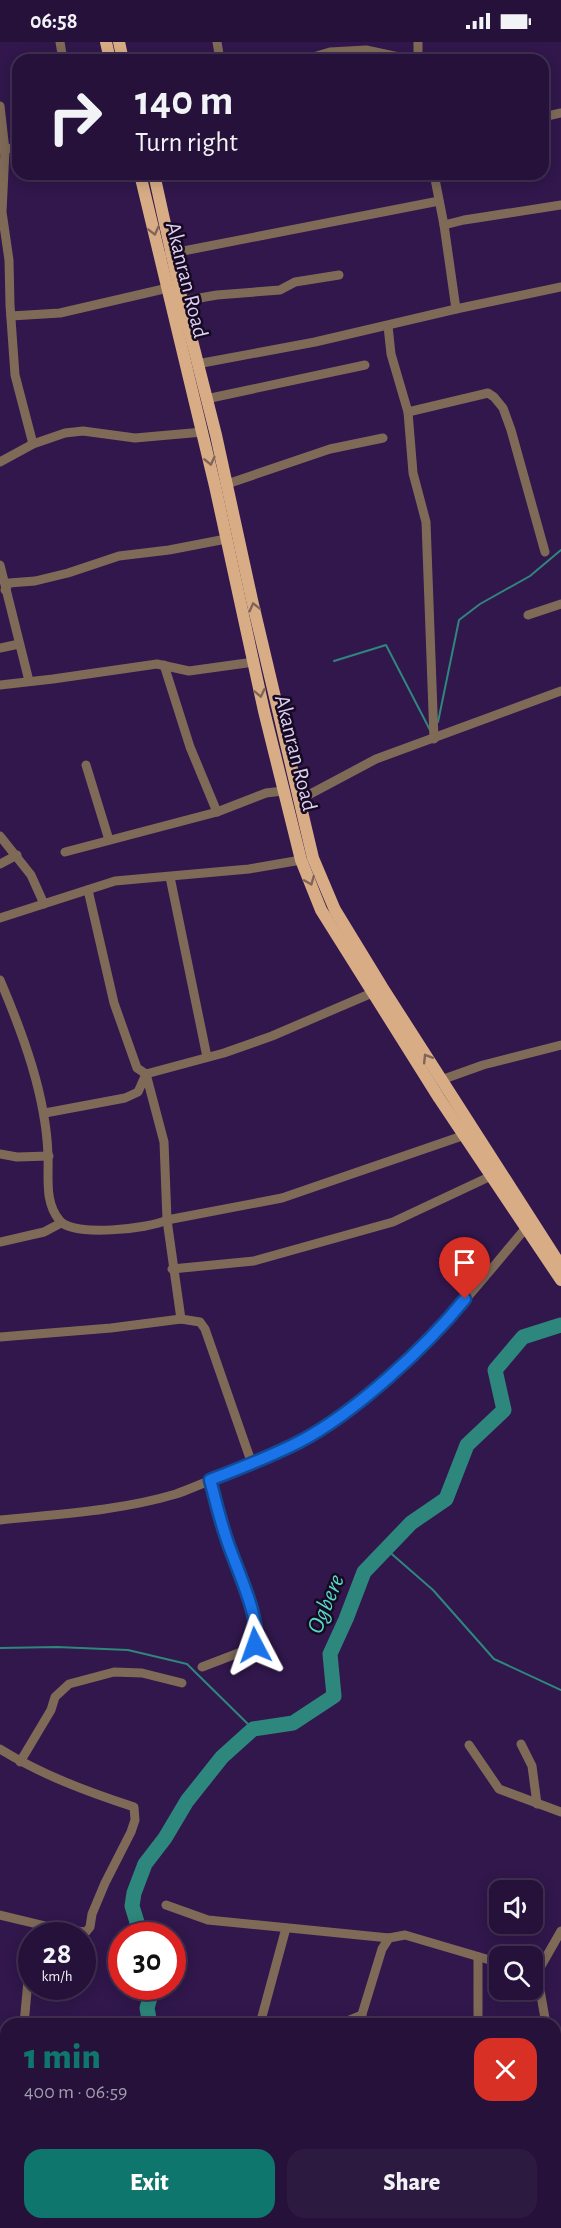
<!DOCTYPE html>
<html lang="en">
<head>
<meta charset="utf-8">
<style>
	body { margin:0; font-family:"Alegreya Sans",sans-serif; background:#2d1a41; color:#f1f3f6; height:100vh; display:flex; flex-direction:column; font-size:22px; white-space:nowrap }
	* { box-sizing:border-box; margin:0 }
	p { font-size:20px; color:#a39dae }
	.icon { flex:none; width:33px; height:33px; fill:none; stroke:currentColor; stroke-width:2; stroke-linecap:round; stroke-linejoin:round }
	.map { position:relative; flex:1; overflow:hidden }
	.panel { position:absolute; left:0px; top:1976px; width:561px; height:212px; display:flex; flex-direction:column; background:#251139; border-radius:18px 18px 0 0; box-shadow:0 3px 15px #0003,0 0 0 2px #423153 }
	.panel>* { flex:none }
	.guide { position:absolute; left:12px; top:12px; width:537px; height:126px; border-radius:18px; box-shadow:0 3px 15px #0003,0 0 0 2px #423153; background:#251139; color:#f1f3f6; overflow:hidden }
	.fabs { position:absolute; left:489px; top:1838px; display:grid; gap:12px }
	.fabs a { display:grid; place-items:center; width:54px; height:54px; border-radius:12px; background:#251139; box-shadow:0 3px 15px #0003,0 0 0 2px #423153; font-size:30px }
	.speed { position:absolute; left:18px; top:1880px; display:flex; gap:12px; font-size:30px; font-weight:700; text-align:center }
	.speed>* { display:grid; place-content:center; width:78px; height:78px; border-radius:50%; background:#251139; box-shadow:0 3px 15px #0003,0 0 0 2px #423153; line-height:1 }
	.speed small { font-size:15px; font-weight:400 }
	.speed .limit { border:9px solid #d22; background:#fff; color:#111 }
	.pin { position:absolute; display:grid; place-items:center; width:51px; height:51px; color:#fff; margin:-62px -26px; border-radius:50% 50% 50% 0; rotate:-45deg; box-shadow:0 0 6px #0007 }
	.pin .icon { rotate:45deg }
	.me { position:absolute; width:66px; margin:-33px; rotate:356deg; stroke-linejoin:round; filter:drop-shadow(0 0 4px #0008) }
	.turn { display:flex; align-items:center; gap:21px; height:126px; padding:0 24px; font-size:27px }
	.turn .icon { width:78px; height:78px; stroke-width:2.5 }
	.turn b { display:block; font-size:42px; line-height:51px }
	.round { display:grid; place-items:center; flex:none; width:63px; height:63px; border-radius:18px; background:#2d1a41 }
	.head { display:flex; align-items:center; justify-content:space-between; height:102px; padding:0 24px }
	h1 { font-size:36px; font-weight:800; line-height:45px; color:#0f766e }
	.action { display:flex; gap:12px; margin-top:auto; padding:12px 24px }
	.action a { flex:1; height:69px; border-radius:18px; background:#0f766e; color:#fff; font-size:24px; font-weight:800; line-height:69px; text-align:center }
	.action a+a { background:#2d1a41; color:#f1f3f6 }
	.status { display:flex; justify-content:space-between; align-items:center; height:42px; padding:0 30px; background:#251139; direction:ltr }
	.status svg { height:16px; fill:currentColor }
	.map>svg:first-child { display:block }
</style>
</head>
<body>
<div class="status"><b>06:58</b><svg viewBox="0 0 49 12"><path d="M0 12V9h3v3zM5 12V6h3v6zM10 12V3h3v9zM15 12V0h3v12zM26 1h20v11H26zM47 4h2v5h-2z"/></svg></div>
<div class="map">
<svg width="561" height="2186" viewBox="0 0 561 2186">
	<rect width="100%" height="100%" fill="#31174c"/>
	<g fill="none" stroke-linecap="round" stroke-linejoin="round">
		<!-- stream -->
		<g stroke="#2e877c" stroke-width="2">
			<polyline points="334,619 386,603 430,688"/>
			<polyline points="438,680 459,578 480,562 530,534 561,508"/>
			<polyline points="386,1507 433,1548 494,1617 561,1648"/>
			<polyline points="0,1606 57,1605 128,1608 187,1622 253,1687"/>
		</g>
		<!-- river -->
		<g stroke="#2e877c" stroke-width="15">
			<polyline points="141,1893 132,1864 134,1851 145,1822 165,1796 187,1759 222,1715 253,1687 293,1681 334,1654 330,1612 346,1577 364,1530 411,1481 446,1457 467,1403 504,1368 495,1328 523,1295 561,1283"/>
			<polyline points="150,1944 151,1952 147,1966 150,1982"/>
			<polyline points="75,2186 77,2181"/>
		</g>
		<!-- minor -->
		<g stroke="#7f6a58" stroke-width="9">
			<polyline points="60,0 63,18"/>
			<polyline points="217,0 220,18"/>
			<polyline points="303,18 330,10 366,8 413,18"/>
			<polyline points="418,18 418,0"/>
			<polyline points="0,64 5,108 2,170 9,218 10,263 15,333 33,402"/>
			<polyline points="543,75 561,71"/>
			<polyline points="0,108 18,105"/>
			<polyline points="434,132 444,183 456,267"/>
			<polyline points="444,183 464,178 561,163"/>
			<polyline points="168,212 439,159"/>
			<polyline points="182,259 217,253 280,248 295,240 339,233"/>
			<polyline points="11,274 60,271 168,246"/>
			<polyline points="388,284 391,312 408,370 413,431 426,480 434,697"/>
			<polyline points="197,322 315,300 456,267 561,245"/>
			<polyline points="206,357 365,323"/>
			<polyline points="408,370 488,351 494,355 503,366 511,388 545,510"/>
			<polyline points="0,420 33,402 65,391 83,389 135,396 203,390"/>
			<polyline points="227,442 330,407 383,396"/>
			<polyline points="0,523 29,639"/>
			<polyline points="5,548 9,541 35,539 68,531 119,514 169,508 226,497"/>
			<polyline points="528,573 561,562"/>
			<polyline points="0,606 19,602"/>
			<polyline points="164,623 190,705 217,770"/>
			<polyline points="0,643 53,637 157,622 189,629 254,620"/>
			<polyline points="86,723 109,798"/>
			<polyline points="299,758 376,717 561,649"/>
			<polyline points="0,794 31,833 44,862"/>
			<polyline points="65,810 217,770 266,751 283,749"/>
			<polyline points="0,822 17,813"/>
			<polyline points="170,835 207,1015"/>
			<polyline points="88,848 114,961 137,1026 146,1032 164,1100 167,1178 181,1277 200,1280 205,1287 252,1422"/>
			<polyline points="0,876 115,839 249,827 301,818"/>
			<path d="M0,938C23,992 46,1054 48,1113C49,1136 44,1160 60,1179C74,1195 148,1187 167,1178L282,1156L465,1093"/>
			<polyline points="441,1038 483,1023 561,1003"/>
			<polyline points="45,1071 125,1056 138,1050 146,1032 224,1011 272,994 372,951"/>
			<polyline points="0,1112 17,1115 49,1114"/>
			<polyline points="0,1200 44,1190 61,1181"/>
			<polyline points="172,1227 254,1219 393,1180 491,1134"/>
			<polyline points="0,1295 111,1286 181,1277"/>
			<path d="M0,1478C58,1472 119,1469 176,1452C190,1447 204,1441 218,1435C246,1424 275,1413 301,1398C349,1371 401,1327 439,1287C469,1255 497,1220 525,1187"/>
			<path d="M202,1625L249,1607L255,1603C262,1576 233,1520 224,1492C219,1474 215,1456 210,1438"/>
			<polyline points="521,1702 532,1724 537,1762"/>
			<polyline points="469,1703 499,1747 561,1770"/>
			<path d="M0,1707C42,1733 88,1750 134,1765L135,1778L131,1790L105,1841L92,1872L90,1885L86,1890L58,1887L0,1873"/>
			<polyline points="20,1720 51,1668 55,1655 69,1642 114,1630 142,1631 182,1641"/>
			<polyline points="166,1863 208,1878 389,1896 405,1893 500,1921"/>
			<polyline points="24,1982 29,1928"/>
			<polyline points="260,1982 286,1886"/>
			<polyline points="340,1982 362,1973"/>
			<polyline points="359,1982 382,1907 389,1896"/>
			<polyline points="478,1982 478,1915"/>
			<polyline points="546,1982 537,1931 561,1889"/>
			<polyline points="0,2044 6,2047"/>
			<polyline points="555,2081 561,2114"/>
			<polyline points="320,2181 322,2186"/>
			<polyline points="409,2181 411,2186"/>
			<polyline points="495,2181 496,2186"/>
			<polyline points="193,2186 197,2181"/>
		</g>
		<!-- major -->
		<g stroke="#d8ad86" stroke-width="12">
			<polyline points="106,0 110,18"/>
			<polyline points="119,0 123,18"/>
			<polyline points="140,132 215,444 264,669 301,818 321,868 439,1056 561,1238"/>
			<polyline points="154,132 182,259 216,393 252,558 313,816 335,868 382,945 561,1224"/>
		</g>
	</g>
	<!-- one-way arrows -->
	<defs><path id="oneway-chevron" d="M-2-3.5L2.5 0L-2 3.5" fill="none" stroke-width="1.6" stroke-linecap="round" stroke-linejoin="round" transform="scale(1.5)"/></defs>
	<g stroke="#806459">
		<use href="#oneway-chevron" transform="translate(154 189) rotate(76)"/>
		<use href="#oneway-chevron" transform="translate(210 419) rotate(77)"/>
		<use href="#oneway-chevron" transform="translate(254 565) rotate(-104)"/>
		<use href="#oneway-chevron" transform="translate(260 651) rotate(78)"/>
		<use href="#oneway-chevron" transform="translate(310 839) rotate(68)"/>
		<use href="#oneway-chevron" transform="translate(427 1016) rotate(-122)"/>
	</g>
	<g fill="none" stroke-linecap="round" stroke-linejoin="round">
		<defs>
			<path id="route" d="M255,1603C262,1576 233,1520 225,1492C219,1474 215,1456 210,1438C240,1426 270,1415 299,1400C355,1371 426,1305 465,1257"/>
		</defs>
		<!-- route casing -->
		<use href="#route" stroke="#114b97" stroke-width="15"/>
		<!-- route -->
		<use href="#route" stroke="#1a73e8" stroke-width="10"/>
	</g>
	<g text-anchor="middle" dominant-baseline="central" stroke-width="5" stroke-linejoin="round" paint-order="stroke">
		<!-- street labels -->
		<g font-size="22" fill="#dbceef" stroke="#150a21">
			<text transform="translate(187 238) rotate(76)">Akanran Road</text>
			<text transform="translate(296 711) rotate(76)">Akanran Road</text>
		</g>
		<!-- water labels -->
		<g font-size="24" font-style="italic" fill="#56d7c6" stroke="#150a21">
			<text transform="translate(326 1562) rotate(-67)">Ogbere</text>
		</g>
	</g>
</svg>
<div class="fabs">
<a><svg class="icon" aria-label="sound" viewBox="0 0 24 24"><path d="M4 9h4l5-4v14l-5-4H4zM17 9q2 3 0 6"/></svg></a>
<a><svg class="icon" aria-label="search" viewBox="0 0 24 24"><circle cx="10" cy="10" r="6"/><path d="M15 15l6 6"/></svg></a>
</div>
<div class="speed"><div>28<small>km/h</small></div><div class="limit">30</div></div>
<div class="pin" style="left:465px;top:1257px;background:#d93025"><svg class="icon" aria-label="arrive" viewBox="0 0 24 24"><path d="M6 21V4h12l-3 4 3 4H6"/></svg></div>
<svg class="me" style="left:255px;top:1603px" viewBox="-20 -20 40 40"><path d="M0-17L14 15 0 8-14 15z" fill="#1a73e8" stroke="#fff" stroke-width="4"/></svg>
<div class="guide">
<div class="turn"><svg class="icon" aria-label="right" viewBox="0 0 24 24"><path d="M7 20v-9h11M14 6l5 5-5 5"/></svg><div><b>140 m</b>Turn right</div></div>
</div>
<section class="panel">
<div class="head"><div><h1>1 min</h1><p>400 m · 06:59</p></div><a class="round" style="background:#d93025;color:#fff"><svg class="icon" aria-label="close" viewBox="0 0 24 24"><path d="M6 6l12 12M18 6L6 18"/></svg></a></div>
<div class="action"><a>Exit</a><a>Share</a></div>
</section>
</div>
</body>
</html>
